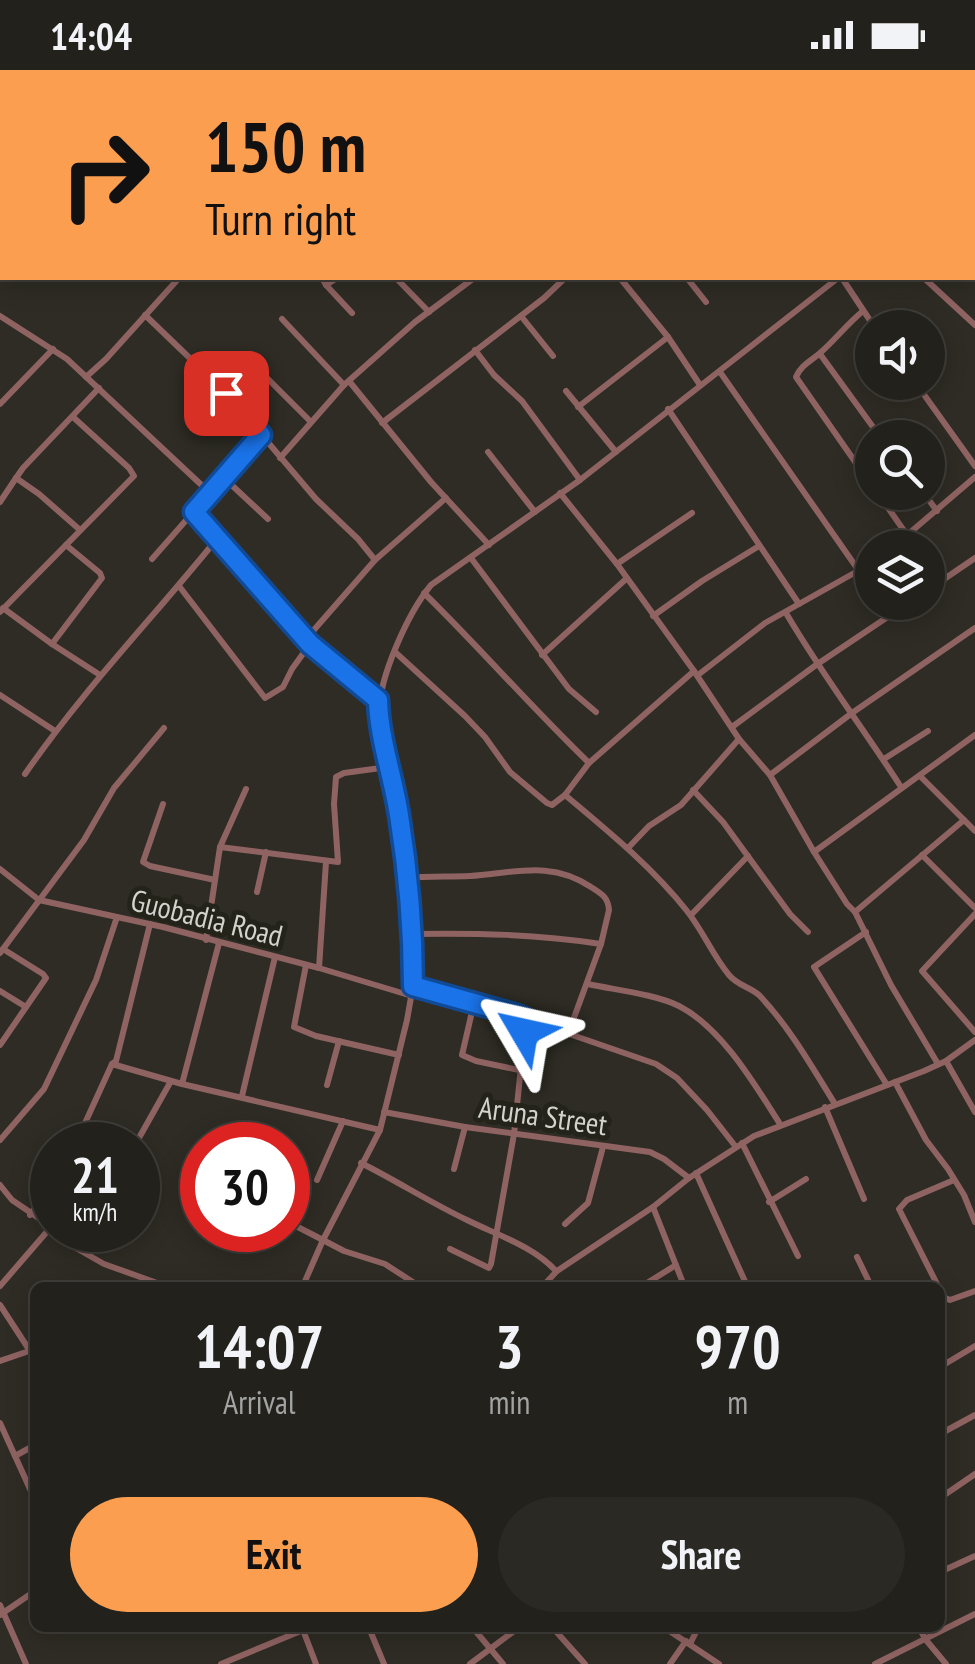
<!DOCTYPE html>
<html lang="en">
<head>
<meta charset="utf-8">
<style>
	body { margin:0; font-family:"PT Sans Narrow",sans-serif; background:#2a2924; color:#f1f3f6; height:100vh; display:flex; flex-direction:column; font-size:38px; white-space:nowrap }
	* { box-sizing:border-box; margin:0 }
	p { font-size:32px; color:#a2a3a3 }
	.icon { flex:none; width:55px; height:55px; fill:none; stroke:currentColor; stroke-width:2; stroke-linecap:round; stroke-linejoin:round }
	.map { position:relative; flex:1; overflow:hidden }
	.details { position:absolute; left:30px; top:1212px; width:915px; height:350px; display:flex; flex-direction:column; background:#22211b; border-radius:15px; box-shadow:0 5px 25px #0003,0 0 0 2px #3f3e3a }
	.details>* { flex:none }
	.top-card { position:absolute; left:0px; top:0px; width:975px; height:210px; box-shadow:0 5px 25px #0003,0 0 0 2px #3f3e3a; background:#fb9e50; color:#111; overflow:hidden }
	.controls { position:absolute; left:855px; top:240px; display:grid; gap:20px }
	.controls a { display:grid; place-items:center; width:90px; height:90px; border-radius:50%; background:#22211b; box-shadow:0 5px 25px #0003,0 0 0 2px #3f3e3a; font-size:50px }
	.speed { position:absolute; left:30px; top:1052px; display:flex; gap:20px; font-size:50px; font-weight:700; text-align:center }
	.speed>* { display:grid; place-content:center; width:130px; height:130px; border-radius:50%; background:#22211b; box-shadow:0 5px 25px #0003,0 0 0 2px #3f3e3a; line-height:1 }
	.speed small { font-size:25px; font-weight:400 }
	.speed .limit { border:15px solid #d22; background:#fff; color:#111 }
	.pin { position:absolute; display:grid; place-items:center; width:85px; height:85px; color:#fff; margin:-42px; border-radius:20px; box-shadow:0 5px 15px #0006 }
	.me { position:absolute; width:110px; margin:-55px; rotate:306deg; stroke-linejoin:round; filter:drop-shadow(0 0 8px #0008) }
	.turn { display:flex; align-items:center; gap:35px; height:210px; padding:0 40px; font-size:45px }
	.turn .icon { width:130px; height:130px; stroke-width:2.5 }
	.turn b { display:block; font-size:70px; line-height:85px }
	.eta { display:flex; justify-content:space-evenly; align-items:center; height:170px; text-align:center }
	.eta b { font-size:60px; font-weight:800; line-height:70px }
	.action { display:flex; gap:20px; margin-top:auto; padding:20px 40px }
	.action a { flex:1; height:115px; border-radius:60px; background:#fb9e50; color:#111; font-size:40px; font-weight:800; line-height:115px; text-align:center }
	.action a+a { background:#2a2924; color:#f1f3f6 }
	.status { display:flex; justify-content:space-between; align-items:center; height:70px; padding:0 50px; background:#22211b; direction:ltr }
	.status svg { height:28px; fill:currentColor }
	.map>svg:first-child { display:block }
</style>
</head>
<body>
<div class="status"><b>14:04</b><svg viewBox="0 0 49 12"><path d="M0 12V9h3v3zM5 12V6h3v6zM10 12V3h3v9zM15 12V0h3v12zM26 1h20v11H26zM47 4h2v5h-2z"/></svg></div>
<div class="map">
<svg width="975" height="1594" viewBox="0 0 975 1594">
	<rect width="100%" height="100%" fill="#2e2c24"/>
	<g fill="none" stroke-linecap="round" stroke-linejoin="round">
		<!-- minor -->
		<g stroke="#8f6362" stroke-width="6">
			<polyline points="277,0 281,2"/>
			<polyline points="639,0 641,2"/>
			<polyline points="715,0 717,2"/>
			<polyline points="937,0 940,2"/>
			<polyline points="363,2 365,0"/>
			<polyline points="451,2 454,0"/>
			<polyline points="582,2 586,0"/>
			<polyline points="751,2 754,0"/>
			<polyline points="972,31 975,28"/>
			<polyline points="972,39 975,41"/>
			<polyline points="972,79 975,76"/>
			<polyline points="0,82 2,83"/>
			<polyline points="972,163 975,160"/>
			<polyline points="0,170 2,172"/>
			<polyline points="972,178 975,180"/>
			<polyline points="322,208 326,215 337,208"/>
			<polyline points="396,208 429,242"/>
			<polyline points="620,208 668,267 700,315"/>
			<polyline points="687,208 706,232"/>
			<polyline points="842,208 875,258"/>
			<polyline points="924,208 975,255"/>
			<polyline points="326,215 352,243"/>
			<path d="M863,241C847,254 835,270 820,283C811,291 801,295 796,307L872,416"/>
			<polyline points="145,245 226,323 316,429 358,469 375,490 446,428"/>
			<polyline points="0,246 67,289 210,423"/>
			<polyline points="521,246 553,286"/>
			<polyline points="282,249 344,315"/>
			<polyline points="475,280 494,305 522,331 580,410"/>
			<polyline points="820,284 881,368"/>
			<polyline points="257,298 311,352"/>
			<polyline points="720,302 859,501"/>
			<polyline points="86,307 106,289 179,208"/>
			<polyline points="349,311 431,412 489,475"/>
			<polyline points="915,312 975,396"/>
			<polyline points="566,321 616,382"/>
			<polyline points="0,334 53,279"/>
			<polyline points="578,337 668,267"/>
			<polyline points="668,339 799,534 872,493"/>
			<polyline points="382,353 544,228 565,208"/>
			<polyline points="488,382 535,442"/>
			<polyline points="280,388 344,315 415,252 474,208"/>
			<polyline points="223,407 268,449"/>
			<polyline points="877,422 907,465"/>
			<polyline points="923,422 937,441"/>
			<polyline points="560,423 617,494 694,601 739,669 770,705 814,782"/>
			<polyline points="0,432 16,408"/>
			<polyline points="194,442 310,574 378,630"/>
			<polyline points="80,460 39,424 16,408 23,398 99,318"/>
			<polyline points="892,478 975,407"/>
			<polyline points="471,488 569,619 596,642"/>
			<polyline points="152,489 261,365"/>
			<polyline points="617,494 692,443"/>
			<polyline points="179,516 265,628 283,617 292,599 310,574"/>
			<polyline points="928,520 975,488"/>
			<path d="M424,523C480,578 532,638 589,693"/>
			<polyline points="3,538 52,574 100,605"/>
			<polyline points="0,542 134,406 129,398 73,347"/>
			<path d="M786,543C821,603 863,658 901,717"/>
			<polyline points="653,546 702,511 759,476"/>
			<polyline points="306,569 375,490"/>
			<polyline points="52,574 102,508 100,503 66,475"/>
			<polyline points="395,582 465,646 485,667 510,702 547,733 552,735 565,725 589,693 694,601"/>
			<polyline points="542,585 626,509"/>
			<polyline points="698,605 765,553 799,534"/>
			<polyline points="0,625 55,661"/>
			<polyline points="732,657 816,595 910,532"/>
			<polyline points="884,689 928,661"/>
			<path d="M25,704C83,620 153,548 216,470"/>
			<polyline points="770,705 852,643 975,558"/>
			<polyline points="920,706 975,761"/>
			<polyline points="693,720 723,752 790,844 808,862"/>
			<path d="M565,725C608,761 652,797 687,841C703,861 713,886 729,905C738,916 751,917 760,926C790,958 812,997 835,1034"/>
			<polyline points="163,734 143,792 150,796 215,810"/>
			<polyline points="220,777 246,719"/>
			<polyline points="628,778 649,756 681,735 739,669"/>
			<polyline points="922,785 975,838"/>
			<polyline points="0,799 39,830 163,857 319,898 412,926"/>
			<path d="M407,808C428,806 449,807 470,806C514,803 551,790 591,817C602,824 608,827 609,840L601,874L568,964"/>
			<polyline points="257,822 266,782"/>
			<polyline points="855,842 964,750"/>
			<polyline points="975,844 922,901 975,962"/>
			<polyline points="691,845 748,786"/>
			<polyline points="866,862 814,897 887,1015"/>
			<path d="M412,864C476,863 538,864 601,874"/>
			<polyline points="206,870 220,777 338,792 334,734 336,707 344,703 388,697"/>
			<polyline points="0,883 84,770 114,718 164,658"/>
			<polyline points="306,895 294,957 316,966 399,985"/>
			<polyline points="319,898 326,792"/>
			<path d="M588,914C615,920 655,924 679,936C722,958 755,1015 780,1054"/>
			<polyline points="413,916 526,949 514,1064 491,1194 489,1198 450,1179"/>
			<polyline points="0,921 26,937"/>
			<polyline points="474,933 462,985 476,991 519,1000"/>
			<polyline points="526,949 656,994 677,1008 707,1040 736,1077"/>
			<polyline points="0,975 46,908 43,904 3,879"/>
			<polyline points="946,991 975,1042"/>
			<polyline points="112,994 182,1014 380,1060"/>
			<polyline points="938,994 891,915 855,842 847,834 814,782 975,665"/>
			<polyline points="895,1012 926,1070 948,1099 964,1125 975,1152"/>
			<polyline points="182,1014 219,873"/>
			<polyline points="327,1015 339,971"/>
			<polyline points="242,1026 275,887"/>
			<polyline points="825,1037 864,1129"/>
			<polyline points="384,1042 465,1057 650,1082 664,1089 689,1108"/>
			<polyline points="0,1070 44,1019 96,910 117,847"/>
			<polyline points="742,1073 798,1186"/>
			<polyline points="75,1075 112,994 116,991 150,854"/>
			<polyline points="135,1075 171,1011"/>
			<path d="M361,1093C397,1111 431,1133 467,1150C497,1165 533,1176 556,1201"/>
			<polyline points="454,1099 465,1057"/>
			<polyline points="193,1103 202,1108"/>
			<polyline points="696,1103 748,1218"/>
			<polyline points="317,1110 343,1051"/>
			<polyline points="0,1115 12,1130 52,1157"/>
			<polyline points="769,1132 806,1109"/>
			<polyline points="653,1137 685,1218"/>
			<polyline points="30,1145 52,1115"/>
			<polyline points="288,1152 323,1170 302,1218"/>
			<polyline points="565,1154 588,1133 603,1077"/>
			<polyline points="55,1160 76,1178 104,1194 171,1218"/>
			<polyline points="76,1178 87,1160"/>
			<polyline points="857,1187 872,1218"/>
			<polyline points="0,1216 51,1157"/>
			<polyline points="238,1218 238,1217"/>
			<path d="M422,1218L385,1194L344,1181L323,1170L380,1060L407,950L413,916L412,864L405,783L379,643C379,607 408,543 431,515L580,410L838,208"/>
			<polyline points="541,1218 557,1201 653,1137 689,1108 754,1066 924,1001 946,991 975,970"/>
			<polyline points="639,1218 676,1195"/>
			<polyline points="939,1218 899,1139 907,1130 954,1110"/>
			<polyline points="940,1229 943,1227 950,1230 975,1221"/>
			<polyline points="0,1235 30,1281"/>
			<polyline points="0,1291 35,1279"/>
			<polyline points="940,1297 975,1276"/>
			<polyline points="0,1353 35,1430"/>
			<polyline points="940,1364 975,1345"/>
			<polyline points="15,1386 35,1375"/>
			<polyline points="940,1428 975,1404"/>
			<polyline points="940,1502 975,1486"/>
			<polyline points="0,1535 26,1594"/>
			<polyline points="0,1545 35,1521"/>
			<polyline points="369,1558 384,1594"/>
			<polyline points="473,1558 503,1594"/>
			<polyline points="553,1558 585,1594"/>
			<polyline points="665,1558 719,1594"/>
			<polyline points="919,1558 926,1570 946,1594"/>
			<polyline points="303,1560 316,1594"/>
			<polyline points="690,1574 698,1558"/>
			<polyline points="221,1594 308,1558"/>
			<polyline points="470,1594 518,1558"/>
			<polyline points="670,1594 686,1571"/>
			<polyline points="875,1594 975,1544"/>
		</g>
	</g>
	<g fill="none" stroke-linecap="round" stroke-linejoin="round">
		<defs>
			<path id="route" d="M226,323L261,365L194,442L310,574L378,630C379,669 393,706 399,745C408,801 413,859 413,916L517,945L526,949L524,962"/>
		</defs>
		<!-- route casing -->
		<use href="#route" stroke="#114b97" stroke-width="25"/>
		<!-- route -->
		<use href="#route" stroke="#1a73e8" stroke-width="18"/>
	</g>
	<g text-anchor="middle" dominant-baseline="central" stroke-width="10" stroke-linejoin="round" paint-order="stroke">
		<!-- street labels -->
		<g font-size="30" fill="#d3d2cc" stroke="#24231a">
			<text transform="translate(207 847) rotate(14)">Guobadia Road</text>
			<text transform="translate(543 1045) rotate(8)">Aruna Street</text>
		</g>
	</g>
</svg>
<div class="controls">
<a><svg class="icon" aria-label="sound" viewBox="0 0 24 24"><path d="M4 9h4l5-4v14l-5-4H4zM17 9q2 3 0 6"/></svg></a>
<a><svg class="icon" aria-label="search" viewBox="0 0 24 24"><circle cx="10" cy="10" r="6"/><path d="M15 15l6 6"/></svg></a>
<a><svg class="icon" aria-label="layers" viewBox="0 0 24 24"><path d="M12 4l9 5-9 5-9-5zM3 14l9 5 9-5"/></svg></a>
</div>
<div class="speed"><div>21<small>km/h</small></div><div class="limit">30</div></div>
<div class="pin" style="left:226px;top:323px;background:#d93025"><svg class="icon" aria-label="arrive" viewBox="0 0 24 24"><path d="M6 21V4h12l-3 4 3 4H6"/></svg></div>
<svg class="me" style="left:524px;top:962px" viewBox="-20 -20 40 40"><path d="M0-17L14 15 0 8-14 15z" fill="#1a73e8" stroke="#fff" stroke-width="4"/></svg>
<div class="top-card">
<div class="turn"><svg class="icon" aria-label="right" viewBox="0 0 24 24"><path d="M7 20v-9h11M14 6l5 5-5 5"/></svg><div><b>150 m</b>Turn right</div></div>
</div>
<section class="details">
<div class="eta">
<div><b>14:07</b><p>Arrival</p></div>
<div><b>3</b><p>min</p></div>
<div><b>970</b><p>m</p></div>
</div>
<div class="action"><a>Exit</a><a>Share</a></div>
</section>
</div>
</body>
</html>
